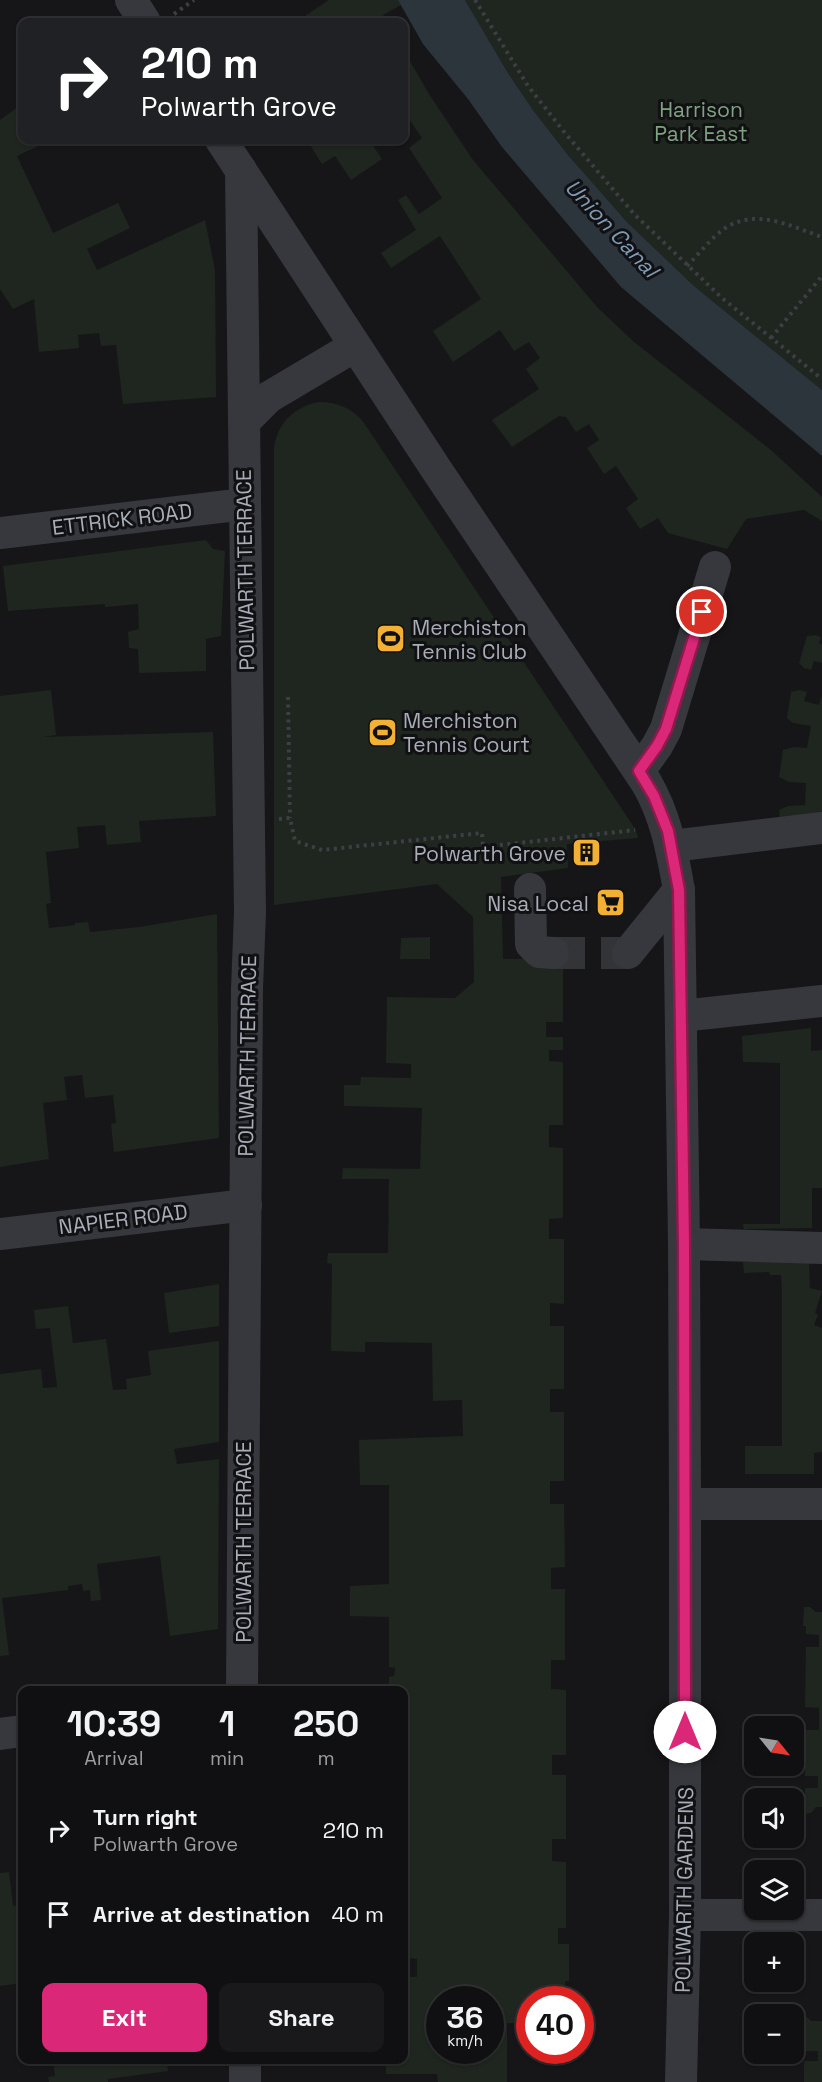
<!DOCTYPE html>
<html lang="en">
<head>
<meta charset="utf-8">
<style>
	body { margin:0; font-family:"Space Grotesk",sans-serif; background:#19191b; color:#f1f3f6; height:100vh; display:flex; flex-direction:column; font-size:22px; white-space:nowrap }
	* { box-sizing:border-box; margin:0 }
	p { font-size:20px; color:#9c9d9f }
	.icon { flex:none; width:33px; height:33px; fill:none; stroke:currentColor; stroke-width:2; stroke-linecap:round; stroke-linejoin:round }
	.map { position:relative; flex:1; overflow:hidden }
	.side { position:absolute; left:18px; top:1686px; width:390px; height:378px; display:flex; flex-direction:column; background:#101012; border-radius:12px; box-shadow:0 2px 4px #0004,0 0 0 2px #303032 }
	.side>* { flex:none }
	.hud { position:absolute; left:18px; top:18px; width:390px; height:126px; border-radius:12px; box-shadow:0 2px 4px #0004,0 0 0 2px #303032; background:#202124; color:#fff; overflow:hidden }
	.needle { width:39px; rotate:120deg }
	.buttons { position:absolute; left:744px; top:1716px; display:grid; gap:12px }
	.buttons a { display:grid; place-items:center; width:60px; height:60px; border-radius:12px; background:#101012; box-shadow:0 2px 4px #0004,0 0 0 2px #303032; font-size:30px }
	.speed { position:absolute; left:426px; top:1986px; display:flex; gap:12px; font-size:30px; font-weight:700; text-align:center }
	.speed>* { display:grid; place-content:center; width:78px; height:78px; border-radius:50%; background:#101012; box-shadow:0 2px 4px #0004,0 0 0 2px #303032; line-height:1 }
	.speed small { font-size:15px; font-weight:400 }
	.speed .limit { border:9px solid #d22; background:#fff; color:#111 }
	.pin { position:absolute; display:grid; place-items:center; width:51px; height:51px; color:#fff; margin:-26px; border:3px solid #fff; border-radius:50%; box-shadow:0 2px 6px #0007 }
	.me { position:absolute; width:66px; margin:-33px; rotate:0deg; stroke-linejoin:round; filter:drop-shadow(0 0 4px #0008) }
	.turn { display:flex; align-items:center; gap:21px; height:126px; padding:0 24px; font-size:27px }
	.turn .icon { width:78px; height:78px; stroke-width:2.5 }
	.turn b { display:block; font-size:42px; line-height:51px }
	.eta { display:flex; justify-content:space-evenly; align-items:center; height:102px; text-align:center }
	.eta b { font-size:36px; font-weight:700; line-height:42px }
	.cta { display:flex; gap:12px; margin-top:auto; padding:12px 24px }
	.cta a { flex:1; height:69px; border-radius:12px; background:#db2777; color:#fff; font-size:24px; font-weight:700; line-height:69px; text-align:center }
	.cta a+a { background:#19191b; color:#f1f3f6 }
	ul { padding:0; list-style:none }
	li { display:flex; align-items:center; gap:18px; height:84px; padding:0 24px }
	li div { flex:1 }
	li b { display:block; font-size:22px }
	li em { font-style:normal }
	.map>svg:first-child { display:block }
</style>
</head>
<body>
<div class="map">
<svg width="822" height="2082" viewBox="0 0 822 2082">
	<rect width="100%" height="100%" fill="#161618"/>
	<!-- green -->
	<g fill="#1e261f" fill-rule="evenodd">
		<polygon points="329,0 398,0 401,5 383,15 387,22 296,22"/>
		<polygon points="465,0 822,0 822,390 694,286 627,222 568,155 533,110 508,73"/>
		<polygon points="404,51 429,94 473,160 597,307 633,341 771,450 822,497 822,521 804,510 746,519 727,549 668,533 658,518 640,529 626,508 638,499 616,466 604,474 587,448 599,440 589,424 576,432 566,417 559,416 512,447 492,420 539,389 526,369 540,358 529,342 514,351 500,330 453,362 433,331 481,299 440,236 391,268 381,253 416,230 398,200 406,195 419,214 442,198 409,148 422,138 409,119 404,122"/>
		<polygon points="22,104 22,140 51,140 17,156 53,233 118,203 130,228 87,249 97,270 205,220 215,270 216,397 123,404 116,345 101,346 99,333 78,335 79,348 39,352 34,299 13,309 0,289 0,120"/>
		<polygon points="307,140 372,140 370,141 382,159 351,180 335,156 322,164"/>
		<path d="M319,402C337,402 353,408 364,423L636,830L638,838L567,844L568,868L501,877L503,959H563V1022H546V1037H563V1050H549V1061L563,1062V1125H549V1147L563,1148V1218L549,1219V1239H564V1304L550,1303V1326H564V1389H550V1412H564V1481H550V1504H564L565,1567L551,1568V1589H565V1660H551V1689L566,1690V1755H552V1775H566V1839H552V1861L566,1862V1928H558V1944H569V1981H565V1999L530,2000L529,2023H507V2082H438L437,2074H386V2060H404V1977H417V1959L404,1958V1842L407,1841L409,1797L404,1796V1690H389V1677L394,1676L395,1668L389,1667V1617L350,1616V1586L389,1584V1485H360L359,1440L463,1436L462,1400L433,1401L432,1343L365,1342V1352L331,1351L332,1264L327,1263L328,1253H388L389,1179H342L343,1168L420,1169L422,1108L344,1106V1085H360L361,1077L411,1078V1064L386,1063L387,997L455,998L474,982L473,917L437,884L274,905V448C278,422 294,407 319,402ZM440,2000H490V2050H440Z"/>
		<polygon points="206,540 213,549 225,551 221,636 206,639 206,671 139,673 138,649 129,648 128,632 139,629 138,604 105,607 105,604 8,611 3,566"/>
		<polygon points="815,635 821,637 819,643 822,645 822,663 814,661 811,670 804,668 799,663 807,636"/>
		<polygon points="51,690 56,735 43,737 213,732 216,816 139,821 141,842 107,845 105,825 77,827 79,848 46,852 51,903 46,904 49,928 75,925 75,923 88,922 90,932 139,927 217,914 219,1138 114,1152 111,1124 116,1123 113,1095 85,1098 82,1075 64,1077 67,1100 43,1103 49,1159 0,1167 0,696"/>
		<polygon points="800,690 807,692 804,701 819,705 822,696 822,819 780,824 779,810 788,806 805,805 806,783 789,782 779,777 783,750 794,747 807,748 811,726 793,723 787,718 791,692"/>
		<polygon points="430,937 430,959 400,959 401,938"/>
		<polygon points="811,1028 811,1051 822,1050 822,1188 812,1188 812,1228 744,1229 743,1224 780,1224 780,1063 743,1062 742,1036"/>
		<polygon points="809,1261 810,1288 822,1291 815,1313 818,1315 814,1325 822,1328 822,1452 814,1453 814,1474 745,1474 745,1446 782,1446 782,1289 781,1275 770,1275 769,1272 744,1273 743,1262"/>
		<polygon points="219,1284 219,1326 169,1333 164,1293"/>
		<polygon points="68,1306 73,1343 106,1339 113,1390 127,1389 126,1379 151,1375 148,1351 219,1341 219,1442 174,1449 177,1464 219,1459 218,1629 170,1636 160,1556 97,1564 101,1600 91,1601 90,1590 83,1591 82,1584 68,1586 68,1590 2,1598 9,1655 0,1656 0,1374 41,1369 43,1388 57,1387 50,1328 36,1329 34,1310"/>
		<polygon points="804,1607 810,1607 816,1612 822,1612 822,1807 816,1807 811,1813 803,1814 803,1794 805,1794 805,1788 818,1788 818,1776 805,1776 805,1730 819,1730 819,1708 805,1707 806,1647 819,1647 819,1635 806,1634 806,1626 803,1626"/>
		<polygon points="9,1872 13,1906 22,1905 22,1983 0,1986 0,1873"/>
		<polygon points="801,2017 807,2017 811,2021 822,2021 822,2082 804,2082 804,2061 818,2061 818,2051 803,2051"/>
		<polygon points="53,2060 169,2060 170,2063 167,2063 168,2071 108,2079 108,2082 49,2082 48,2077 55,2076"/>
	</g>
	<!-- water -->
	<polygon fill="#2c353c" points="398,0 465,0 508,73 533,110 568,155 627,222 694,286 822,390 822,456 621,287 502,147 468,99 423,44"/>
	<g fill="none" stroke-linecap="round" stroke-linejoin="round">
		<!-- minor-tunnel -->
		<polyline stroke="#333438" stroke-width="32" stroke-dasharray="32 16" stroke-linecap="butt" points="553,953 628,953"/>
		<!-- path -->
		<g stroke="#3d3f44" stroke-width="4" stroke-dasharray="3 4.5" stroke-linecap="butt">
			<polyline points="475,0 528,86 565,133 634,214 722,298 822,379"/>
			<polyline points="174,14 194,0"/>
			<path d="M687,266C699,254 710,239 724,229C755,207 790,226 822,237"/>
			<polyline points="771,338 822,276"/>
			<polyline points="288,697 290,818"/>
			<polyline points="279,819 290,818 295,841 322,850 482,833 483,847 635,830"/>
		</g>
		<!-- minor -->
		<g stroke="#37383d" stroke-width="32">
			<polyline points="131,0 145,22"/>
			<path d="M221,140L436,469L646,782C666,816 672,851 679,890L684,1244L685,1504V1915L681,2082"/>
			<polyline points="241,170 250,912 247,989 242,1690"/>
			<polyline points="244,422 269,397 355,346"/>
			<polyline points="0,533 245,504"/>
			<polyline points="639,771 657,746 666,729 715,567"/>
			<polyline points="672,846 822,828"/>
			<polyline points="530,889 531,944 539,952 553,953"/>
			<polyline points="628,953 679,890"/>
			<polyline points="681,1016 822,1001"/>
			<polyline points="0,1234 246,1205"/>
			<polyline points="684,1244 822,1248"/>
			<polyline points="685,1504 822,1504"/>
			<polyline points="0,1734 22,1731"/>
			<polyline points="685,1915 822,1915"/>
			<polyline points="245,2060 245,2082"/>
		</g>
	</g>
	<g fill="none" stroke-linecap="round" stroke-linejoin="round">
		<defs>
			<polyline id="route" points="685,1732 684,1245 679,890 668,831 654,796 639,771 657,746 666,729 702,612"/>
		</defs>
		<!-- route casing -->
		<use href="#route" stroke="#8e194d" stroke-width="15"/>
		<!-- route -->
		<use href="#route" stroke="#db2777" stroke-width="10"/>
	</g>
	<!-- icons -->
	<defs>
		<symbol id="stadium-square" viewBox="-11 -11 22 22"><rect x="-9" y="-9" width="18" height="18" rx="4" fill="#f2b134" stroke="#111113"/><path d="M0-5a6.5 5 0 1 0 0 10a6.5 5 0 1 0 0-10ZM-3.5-1.8h7v3.6h-7Z" fill="#111"/></symbol>
		<symbol id="building-square" viewBox="-11 -11 22 22"><rect x="-9" y="-9" width="18" height="18" rx="4" fill="#f2b134" stroke="#111113"/><path d="M-4-6H4V6H1V3H-1V6H-4ZM-2.5-4.3h1.7v1.8h-1.7ZM.8-4.3h1.7v1.8H.8ZM-2.5-1h1.7V.8h-1.7ZM.8-1h1.7V.8H.8Z" fill="#111"/></symbol>
		<symbol id="supermarket-square" viewBox="-11 -11 22 22"><rect x="-9" y="-9" width="18" height="18" rx="4" fill="#f2b134" stroke="#111113"/><path d="M-6-5.5h2.5l.6 2H6L4.5 2H-2.5L-4.4-4H-6ZM-1.5 3.2a1.3 1.3 0 1 0 .1 0ZM3 3.2a1.3 1.3 0 1 0 .1 0Z" fill="#111"/></symbol>
	</defs>
	<g fill-rule="evenodd">
		<use href="#stadium-square" x="374" y="622" width="33" height="33"/>
		<use href="#stadium-square" x="366" y="716" width="33" height="33"/>
		<use href="#building-square" x="570" y="836" width="33" height="33"/>
		<use href="#supermarket-square" x="594" y="886" width="33" height="33"/>
	</g>
	<g text-anchor="middle" dominant-baseline="central" stroke-width="6" stroke-linejoin="round" paint-order="stroke">
		<!-- park labels -->
		<g font-size="21" fill="#7fa381" stroke="#111113">
			<text x="701" y="109">Harrison<tspan x="701" dy="24">Park East</tspan></text>
		</g>
		<!-- street labels -->
		<g font-size="21" fill="#a8adb8" stroke="#111113">
			<text transform="translate(122 519) rotate(-7)">ETTRICK ROAD</text>
			<text transform="translate(245 570) rotate(-91)">POLWARTH TERRACE</text>
			<text transform="translate(247 1056) rotate(-89)">POLWARTH TERRACE</text>
			<text transform="translate(123 1219) rotate(-7)">NAPIER ROAD</text>
			<text transform="translate(243 1542) rotate(-90)">POLWARTH TERRACE</text>
			<text transform="translate(684 1890) rotate(-89)">POLWARTH GARDENS</text>
		</g>
		<!-- poi labels -->
		<g font-size="21" fill="#a8adb8" stroke="#111113" text-anchor="start">
			<text x="412" y="627">Merchiston<tspan x="412" dy="24">Tennis Club</tspan></text>
			<text x="403" y="720">Merchiston<tspan x="403" dy="24">Tennis Court</tspan></text>
			<text x="566" y="853" text-anchor="end">Polwarth Grove</text>
			<text x="589" y="903" text-anchor="end">Nisa Local</text>
		</g>
		<!-- water labels -->
		<g font-size="22" font-style="italic" fill="#7f9bb3" stroke="#111113">
			<text transform="translate(612 228) rotate(47)">Union Canal</text>
		</g>
	</g>
</svg>
<div class="buttons">
<a><svg class="needle" viewBox="-14 -14 28 28"><path d="M0-13l5 13h-10z" fill="#e53935"/><path d="M0 13l5-13h-10z" fill="#9c9d9f"/></svg></a>
<a><svg class="icon" aria-label="sound" viewBox="0 0 24 24"><path d="M4 9h4l5-4v14l-5-4H4zM17 9q2 3 0 6"/></svg></a>
<a><svg class="icon" aria-label="layers" viewBox="0 0 24 24"><path d="M12 4l9 5-9 5-9-5zM3 14l9 5 9-5"/></svg></a>
<a>+</a>
<a>−</a>
</div>
<div class="speed"><div>36<small>km/h</small></div><div class="limit">40</div></div>
<div class="pin" style="left:702px;top:612px;background:#d93025"><svg class="icon" aria-label="arrive" viewBox="0 0 24 24"><path d="M6 21V4h12l-3 4 3 4H6"/></svg></div>
<svg class="me" style="left:685px;top:1732px" viewBox="-20 -20 40 40"><circle r="19" fill="#fff"/><path d="M0-13L10 11 0 6-10 11z" fill="#db2777"/></svg>
<div class="hud">
<div class="turn"><svg class="icon" aria-label="right" viewBox="0 0 24 24"><path d="M7 20v-9h11M14 6l5 5-5 5"/></svg><div><b>210 m</b>Polwarth Grove</div></div>
</div>
<section class="side">
<div class="eta">
<div><b>10:39</b><p>Arrival</p></div>
<div><b>1</b><p>min</p></div>
<div><b>250</b><p>m</p></div>
</div>
<ul>
<li><svg class="icon" aria-label="right" viewBox="0 0 24 24"><path d="M7 20v-9h11M14 6l5 5-5 5"/></svg><div><b>Turn right</b><p>Polwarth Grove</p></div><em>210 m</em></li>
<li><svg class="icon" aria-label="arrive" viewBox="0 0 24 24"><path d="M6 21V4h12l-3 4 3 4H6"/></svg><div><b>Arrive at destination</b></div><em>40 m</em></li>
</ul>
<div class="cta"><a>Exit</a><a>Share</a></div>
</section>
</div>
</body>
</html>
